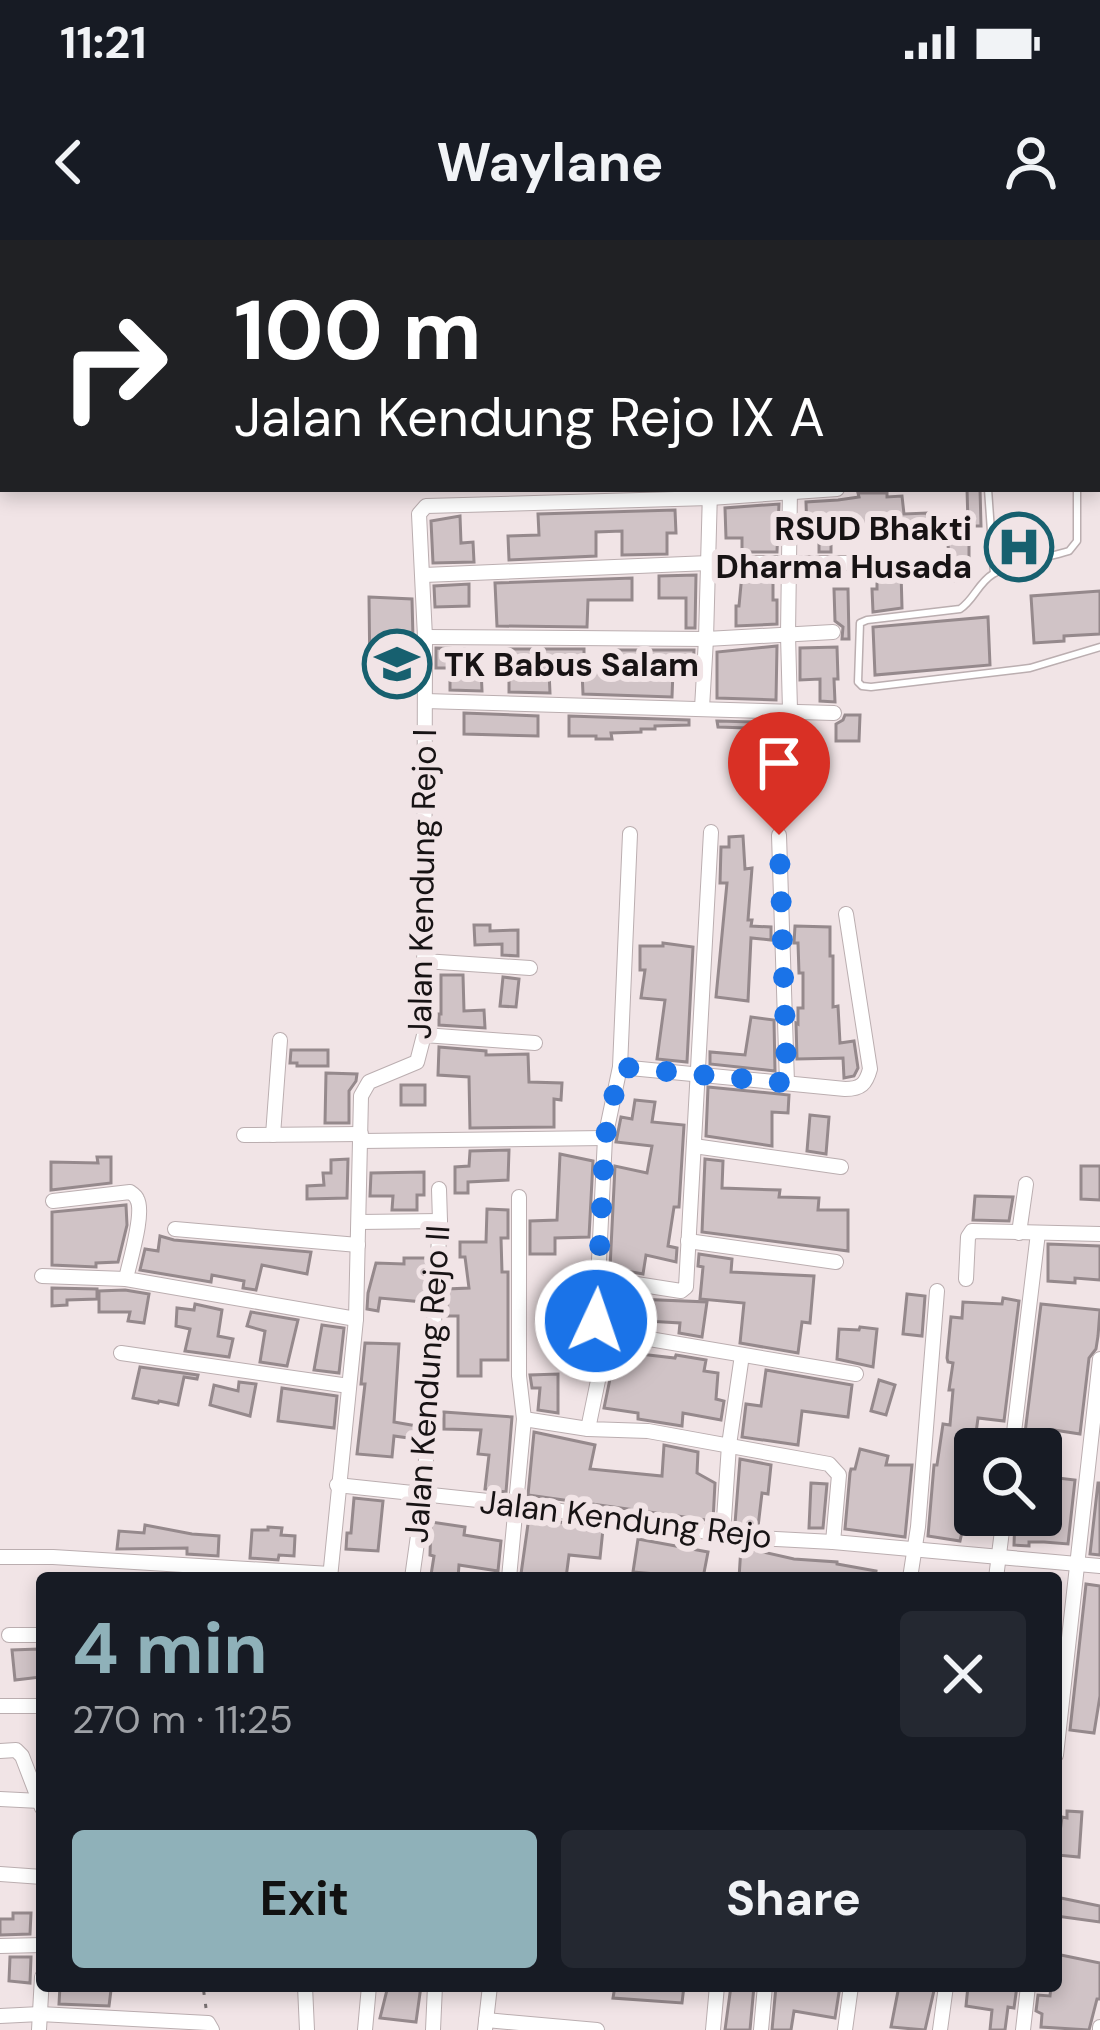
<!DOCTYPE html>
<html lang="en">
<head>
<meta charset="utf-8">
<style>
	body { margin:0; font-family:"DM Sans",sans-serif; background:#242831; color:#f1f3f6; height:100vh; display:flex; flex-direction:column; font-size:45px; white-space:nowrap }
	* { box-sizing:border-box; margin:0 }
	p { font-size:39px; color:#9ea1a6 }
	.icon { flex:none; width:66px; height:66px; fill:none; stroke:currentColor; stroke-width:2; stroke-linecap:round; stroke-linejoin:round }
	.map { position:relative; flex:1; overflow:hidden }
	.details { position:absolute; left:36px; top:1332px; width:1026px; height:420px; display:flex; flex-direction:column; background:#171b24; border-radius:12px; box-shadow:0 6px 18px #0003 }
	.details>* { flex:none }
	.guide { position:absolute; left:0px; top:0px; width:1101px; height:252px; box-shadow:0 6px 18px #0003; background:#202124; color:#fff; overflow:hidden }
	.tools { position:absolute; left:954px; top:1188px; display:grid; gap:24px }
	.tools a { display:grid; place-items:center; width:108px; height:108px; border-radius:12px; background:#171b24; box-shadow:0 6px 18px #0003; font-size:60px }
	.pin { position:absolute; display:grid; place-items:center; width:102px; height:102px; color:#fff; margin:-123px -51px; border-radius:50% 50% 50% 0; rotate:-45deg; box-shadow:0 0 12px #0007 }
	.pin .icon { rotate:45deg }
	.me { position:absolute; width:132px; margin:-66px; rotate:3deg; stroke-linejoin:round; filter:drop-shadow(0 0 9px #0008) }
	.turn { display:flex; align-items:center; gap:42px; height:252px; padding:0 36px; font-size:54px }
	.turn .icon { width:156px; height:156px; stroke-width:2.5 }
	.turn b { display:block; font-size:84px; line-height:102px }
	.round { display:grid; place-items:center; flex:none; width:126px; height:126px; border-radius:12px; background:#242831 }
	.summary { display:flex; align-items:center; justify-content:space-between; height:204px; padding:0 36px }
	h1 { font-size:72px; font-weight:700; line-height:90px; color:#8fb1b9 }
	.primary-button { display:flex; gap:24px; margin-top:auto; padding:24px 36px }
	.primary-button a { flex:1; height:138px; border-radius:12px; background:#8fb1b9; color:#111; font-size:48px; font-weight:700; line-height:138px; text-align:center }
	.primary-button a+a { background:#242831; color:#f1f3f6 }
	.status { display:flex; justify-content:space-between; align-items:center; height:84px; padding:0 60px; background:#171b24; direction:ltr }
	.status svg { height:33px; fill:currentColor }
	header { display:flex; justify-content:space-between; align-items:center; height:156px; padding:0 36px; background:#171b24; font-size:54px; font-weight:700 }
	.map>svg:first-child { display:block }
</style>
</head>
<body>
<div class="status"><b>11:21</b><svg viewBox="0 0 49 12"><path d="M0 12V9h3v3zM5 12V6h3v6zM10 12V3h3v9zM15 12V0h3v12zM26 1h20v11H26zM47 4h2v5h-2z"/></svg></div>
<header><svg class="icon" aria-label="back" viewBox="0 0 24 24"><path d="M15 5l-7 7 7 7"/></svg>Waylane<svg class="icon" aria-label="person" viewBox="0 0 24 24"><circle cx="12" cy="8" r="4"/><path d="M4 21q1-7 8-7t8 7"/></svg></header>
<div class="map">
<svg width="1100" height="1790" viewBox="0 0 1100 1790">
	<rect width="100%" height="100%" fill="#f1e4e6"/>
	<!-- building -->
	<g fill="#d0c3c6" stroke="#95898c" stroke-width="3">
		<polygon points="967,249 980,249 981,286 969,286 969,341 949,341 948,299 943,300 943,283 968,283"/>
		<polygon points="858,253 887,253 887,257 902,256 904,274 927,273 928,289 906,290 906,287 831,295 831,312 819,312 819,293 807,293 806,262 838,260 859,257"/>
		<polygon points="779,264 777,312 742,312 742,298 726,298 725,268"/>
		<polygon points="675,270 676,293 667,293 667,314 622,315 622,291 596,292 596,316 509,320 508,296 539,295 538,274"/>
		<polygon points="460,276 461,303 473,302 474,322 433,323 431,281"/>
		<polygon points="877,332 901,332 902,368 873,372 872,349 877,349"/>
		<polygon points="742,334 773,334 773,360 777,360 777,384 736,386 736,366 739,366"/>
		<polygon points="696,335 695,388 686,388 686,358 659,358 659,336"/>
		<polygon points="632,338 632,360 588,360 587,387 497,386 495,343"/>
		<polygon points="469,344 469,366 435,367 434,346"/>
		<polygon points="834,349 848,349 849,399 842,399 843,387 835,381"/>
		<polygon points="1100,351 1100,394 1064,396 1064,401 1034,403 1031,356"/>
		<polygon points="369,357 412,359 414,438 370,439"/>
		<polygon points="988,377 990,425 875,435 873,387"/>
		<polygon points="777,406 776,460 717,458 717,412"/>
		<polygon points="837,407 838,439 834,439 835,462 820,461 820,439 800,440 800,408"/>
		<polygon points="436,408 468,409 468,428 481,428 482,451 450,450 450,428 436,428"/>
		<polygon points="509,409 584,409 584,430 549,431 550,453 509,452"/>
		<polygon points="612,410 694,410 693,431 673,431 672,457 583,454 582,431 612,430"/>
		<polygon points="464,473 538,476 538,496 464,494"/>
		<polygon points="845,475 860,475 859,501 836,501 836,484 843,480"/>
		<polygon points="569,476 689,480 689,485 655,486 655,489 641,489 641,492 611,493 612,499 596,499 596,496 569,496"/>
		<polygon points="717,481 790,483 790,502 747,497 747,488 718,487"/>
		<polygon points="743,596 745,629 752,628 748,680 752,680 751,686 771,687 771,700 751,698 748,761 716,757 727,643 720,643 721,607 729,607 729,597"/>
		<polygon points="474,685 490,685 490,691 518,690 518,716 502,715 502,704 475,705"/>
		<polygon points="795,686 830,687 830,716 833,716 833,767 838,766 840,803 854,801 858,828 854,836 844,838 843,818 797,819 796,783 798,784 798,768 803,768 803,733 799,733 798,703 794,703"/>
		<polygon points="663,703 693,707 687,822 657,819 665,760 641,758 645,730 640,730 640,706 663,706"/>
		<polygon points="441,735 463,735 464,771 484,770 485,788 439,785 439,774 441,774"/>
		<polygon points="503,737 519,739 516,767 500,766"/>
		<polygon points="751,777 774,780 775,831 710,824 710,812 745,815"/>
		<polygon points="439,807 486,811 486,815 528,814 529,842 562,843 561,860 554,859 554,887 470,888 469,837 438,835"/>
		<polygon points="291,810 328,810 328,826 297,826 297,823 290,823"/>
		<polygon points="326,833 357,834 356,841 349,851 349,883 325,883"/>
		<rect x="401" y="845" width="24" height="20"/>
		<polygon points="708,847 789,855 788,873 772,872 772,906 706,896"/>
		<polygon points="635,860 655,862 652,882 684,885 679,967 674,967 668,1006 677,1008 676,1022 646,1015 643,1034 610,1028 615,926 647,933 652,906 616,902 621,877 632,879"/>
		<polygon points="810,875 829,877 826,914 807,911"/>
		<polygon points="509,910 508,940 468,942 468,953 455,953 455,927 469,926 470,911"/>
		<polygon points="560,914 593,921 589,997 555,998 555,1014 530,1014 530,981 557,980"/>
		<polygon points="97,917 111,917 111,943 51,950 51,922 98,923"/>
		<polygon points="348,919 347,958 307,959 307,946 324,945 323,933 331,933 331,920"/>
		<polygon points="705,919 723,921 722,948 780,950 779,957 819,958 818,970 848,970 848,1011 702,992"/>
		<polygon points="1081,926 1100,926 1100,960 1081,959"/>
		<polygon points="424,932 424,955 417,955 417,970 392,970 393,956 370,956 371,933"/>
		<polygon points="975,956 1013,957 1009,981 973,980"/>
		<polygon points="126,965 127,985 118,1022 96,1023 96,1027 52,1025 52,972"/>
		<polygon points="487,969 508,970 508,998 501,998 502,1032 508,1032 508,1120 481,1120 481,1136 458,1136 458,1076 447,1076 447,1049 469,1048 465,1017 460,1017 460,1002 486,1002"/>
		<polygon points="160,996 174,1000 311,1012 307,1034 262,1025 256,1050 243,1048 244,1041 212,1035 211,1042 140,1030 145,1009 158,1011"/>
		<polygon points="1048,1004 1100,1006 1100,1040 1075,1038 1075,1043 1048,1041"/>
		<polygon points="699,1014 732,1019 731,1032 814,1036 810,1083 802,1082 798,1113 740,1103 744,1063 700,1059 703,1027 698,1026"/>
		<polygon points="404,1018 427,1018 424,1062 380,1058 378,1071 367,1069 368,1053 376,1023 404,1024"/>
		<polygon points="554,1040 587,1041 586,1057 553,1055"/>
		<polygon points="52,1048 97,1049 97,1059 67,1060 67,1065 52,1066"/>
		<polygon points="125,1050 149,1054 144,1083 128,1081 130,1072 99,1072 99,1051"/>
		<polygon points="624,1053 638,1056 637,1059 707,1062 702,1097 679,1093 680,1083 647,1081 646,1087 621,1083"/>
		<polygon points="907,1054 925,1056 922,1096 903,1094"/>
		<polygon points="1003,1058 1019,1061 1004,1181 978,1178 974,1208 975,1233 965,1232 963,1257 975,1258 975,1275 993,1275 991,1290 978,1290 978,1294 962,1292 960,1301 928,1296 934,1225 937,1225 943,1184 950,1185 953,1150 949,1150 953,1123 948,1122 947,1118 951,1077 962,1078 963,1062 1002,1064"/>
		<polygon points="195,1064 222,1070 218,1096 233,1099 229,1117 185,1111 190,1089 176,1086 177,1068 194,1070"/>
		<polygon points="1041,1064 1100,1070 1098,1096 1096,1109 1089,1118 1080,1194 1054,1190 1051,1209 1023,1209"/>
		<polygon points="251,1072 298,1080 287,1126 260,1122 265,1091 247,1086"/>
		<polygon points="560,1082 585,1085 596,1096 590,1122 556,1119"/>
		<polygon points="322,1085 344,1088 339,1133 314,1130"/>
		<polygon points="860,1087 877,1089 873,1127 837,1119 839,1089 859,1090"/>
		<polygon points="365,1103 399,1104 394,1182 417,1186 416,1199 394,1196 392,1217 357,1214 365,1144 361,1144"/>
		<polygon points="617,1105 632,1107 631,1113 675,1118 676,1115 706,1120 704,1131 718,1133 716,1159 724,1161 721,1180 683,1173 682,1186 638,1179 638,1173 604,1168"/>
		<polygon points="140,1127 198,1135 197,1139 184,1137 178,1165 159,1161 158,1163 133,1158"/>
		<polygon points="766,1130 852,1145 848,1177 802,1171 798,1205 742,1197 746,1164 761,1166"/>
		<polygon points="558,1134 558,1173 538,1170 540,1148 532,1148 530,1135"/>
		<polygon points="879,1140 895,1145 886,1175 871,1171"/>
		<polygon points="239,1142 256,1144 250,1176 210,1165 214,1145 238,1151"/>
		<polygon points="282,1148 337,1156 334,1188 278,1181"/>
		<polygon points="444,1172 512,1177 506,1252 485,1249 489,1215 478,1214 481,1190 444,1189"/>
		<polygon points="534,1192 595,1205 590,1229 662,1236 664,1205 698,1212 697,1233 715,1243 713,1281 528,1255"/>
		<polygon points="860,1209 888,1216 886,1225 912,1225 905,1297 845,1289 850,1233 851,1229 855,1229"/>
		<polygon points="740,1219 771,1225 768,1254 762,1253 758,1287 735,1284"/>
		<polygon points="1041,1236 1075,1240 1068,1304 1044,1302 1029,1302 1029,1306 1014,1305 1015,1275 1041,1275"/>
		<polygon points="811,1243 827,1244 823,1288 809,1288"/>
		<polygon points="1098,1243 1100,1243 1100,1315 1090,1314"/>
		<polygon points="354,1258 383,1261 378,1311 346,1309 347,1293 351,1293"/>
		<polygon points="529,1277 603,1289 600,1318 569,1315 566,1338 521,1334"/>
		<polygon points="431,1282 465,1287 464,1295 501,1301 498,1331 459,1325 458,1338 431,1335 434,1316 430,1315"/>
		<polygon points="145,1285 192,1294 219,1296 218,1316 187,1314 187,1308 117,1309 119,1291 144,1293"/>
		<polygon points="268,1287 282,1288 281,1295 295,1296 294,1316 279,1315 278,1320 250,1318 252,1290 268,1290"/>
		<polygon points="638,1299 708,1312 703,1338 633,1332"/>
		<polygon points="741,1307 794,1319 837,1322 837,1324 876,1331 875,1338 739,1338"/>
		<polygon points="1086,1344 1100,1346 1100,1456 1094,1493 1070,1490"/>
		<polygon points="38,1409 41,1437 15,1440 12,1410"/>
		<polygon points="1067,1571 1082,1572 1079,1617 1057,1615 1062,1577 1067,1578"/>
		<polygon points="1056,1657 1100,1666 1100,1682 1056,1676"/>
		<polygon points="13,1673 31,1673 30,1694 0,1695 0,1679 13,1679"/>
		<polygon points="1056,1714 1100,1723 1100,1759 1097,1759 1089,1790 1041,1787 1042,1774 1036,1771 1038,1755 1050,1756 1051,1746 1056,1746"/>
		<polygon points="10,1717 31,1717 30,1743 9,1741"/>
		<polygon points="60,1746 96,1746 96,1748 111,1750 109,1766 59,1764"/>
		<polygon points="388,1746 421,1746 416,1782 380,1778"/>
		<polygon points="615,1746 684,1746 682,1763 613,1758"/>
		<polygon points="731,1746 754,1746 750,1790 725,1790"/>
		<polygon points="776,1746 840,1746 835,1778 794,1771 791,1790 772,1790"/>
		<polygon points="899,1746 935,1746 925,1790 891,1787"/>
		<polygon points="968,1746 1017,1746 1014,1768 1008,1767 1005,1790 990,1790 992,1770 966,1766"/>
	</g>
	<g fill="none" stroke-linecap="round" stroke-linejoin="round">
		<defs>
			<g id="service">
				<polyline points="1098,160 1100,159"/>
				<polyline points="988,249 994,333"/>
				<path d="M1077,249V301L1069,311C1047,318 1012,323 993,334C978,343 974,360 960,369L867,380L860,383L858,442L862,446L871,447L1030,428L1100,407"/>
			</g>
			<g id="minor">
				<polyline points="633,0 633,3"/>
				<polyline points="713,0 713,3"/>
				<polyline points="789,0 789,3"/>
				<polyline points="919,3 919,0"/>
				<polyline points="996,3 996,0"/>
				<polyline points="1098,8 1100,8"/>
				<polyline points="1098,86 1100,86"/>
				<polyline points="790,249 788,395 790,470"/>
				<polyline points="424,335 709,323 846,323"/>
				<polyline points="425,397 706,399 833,392"/>
				<polyline points="425,461 834,473"/>
				<polyline points="702,468 706,399 710,251"/>
				<polyline points="779,595 787,843"/>
				<polyline points="424,721 530,728"/>
				<polyline points="424,795 535,803"/>
				<path d="M620,827L845,849C861,849 866,844 870,829L846,674"/>
				<polyline points="244,895 361,894"/>
				<polyline points="273,895 280,800"/>
				<polyline points="361,901 605,898"/>
				<polyline points="694,906 841,927"/>
				<path d="M53,961L130,952C133,954 136,956 137,959C145,973 129,1023 126,1039L356,1079"/>
				<polyline points="359,982 440,981"/>
				<polyline points="175,989 358,1005"/>
				<polyline points="1019,993 1026,944"/>
				<polyline points="688,1001 836,1022"/>
				<polyline points="42,1036 126,1039"/>
				<polyline points="598,1038 681,1051 686,1047 711,592"/>
				<polyline points="966,1039 968,997 972,991 1100,994"/>
				<polyline points="608,1092 596,1081 605,898 620,827 630,594"/>
				<polyline points="608,1092 588,1189 648,1191 829,1224 839,1235 833,1302"/>
				<polyline points="608,1092 856,1134"/>
				<polyline points="121,1113 349,1146"/>
				<polyline points="524,1179 588,1189"/>
				<polyline points="1012,1209 1038,993"/>
				<polyline points="337,1245 516,1264 643,1284 759,1298 833,1302 1100,1326"/>
				<polyline points="723,1294 729,1205 742,1115"/>
				<polyline points="0,1317 53,1317 330,1334"/>
				<polyline points="330,1338 356,1079 361,856 369,842 417,822 424,795 425,397 419,274 426,266 710,258 837,249"/>
				<polyline points="412,1338 424,1253 440,981 439,949"/>
				<polyline points="509,1338 524,1179 519,1136 519,957"/>
				<polyline points="910,1338 918,1287 937,1051"/>
				<polyline points="996,1338 1004,1275"/>
				<polyline points="9,1395 42,1395"/>
				<polyline points="0,1466 42,1466"/>
				<polyline points="0,1511 16,1510 22,1516 42,1568"/>
				<polyline points="1056,1515 1100,1119"/>
				<polyline points="0,1559 40,1561"/>
				<polyline points="0,1634 42,1637"/>
				<polyline points="0,1706 42,1705"/>
				<polyline points="305,1746 307,1790"/>
				<polyline points="0,1776 40,1774 208,1783 212,1790"/>
				<polyline points="486,1780 597,1790"/>
				<polyline points="39,1790 42,1737"/>
				<polyline points="365,1790 369,1746"/>
				<polyline points="433,1790 435,1746"/>
				<polyline points="485,1790 490,1746"/>
				<polyline points="713,1790 717,1746"/>
				<polyline points="761,1790 765,1746"/>
				<polyline points="845,1790 851,1746"/>
				<polyline points="940,1790 946,1746"/>
				<polyline points="1023,1790 1028,1746"/>
				<polyline points="1100,1790 1100,1787"/>
			</g>
		</defs>
		<!-- service casing -->
		<use href="#service" stroke="#bbaeb0" stroke-width="9"/>
		<!-- minor casing -->
		<use href="#minor" stroke="#bbaeb0" stroke-width="16"/>
		<!-- path -->
		<polyline stroke="#7b7374" stroke-width="3" stroke-dasharray="9 9" stroke-linecap="butt" points="203,1746 206,1768"/>
		<!-- service -->
		<use href="#service" stroke="#fff" stroke-width="6"/>
		<!-- minor -->
		<use href="#minor" stroke="#fff" stroke-width="14"/>
	</g>
	<g fill="none" stroke-linecap="round" stroke-linejoin="round">
		<!-- route -->
		<polyline stroke="#1a73e8" stroke-width="21" stroke-dasharray="0 37.8" points="596,1081 605,898 620,827 787,843 779,595"/>
	</g>
	<!-- icons -->
	<defs>
		<symbol id="hospital-ring" viewBox="-11 -11 22 22"><circle r="9.5" fill="#f1e4e6" stroke="#17606f" stroke-width="1.5"/><path d="M-5-5h3v3.5h4V-5h3V5h-3V1.5h-4V5h-3Z" fill="#17606f"/></symbol>
		<symbol id="school-ring" viewBox="-11 -11 22 22"><circle r="9.5" fill="#f1e4e6" stroke="#17606f" stroke-width="1.5"/><path d="M0-5L7-2L0 1L-7-2ZM-4 1L0 2.5L4 1V4Q0 6-4 4Z" fill="#17606f"/></symbol>
	</defs>
	<g fill-rule="evenodd">
		<use href="#hospital-ring" x="981" y="269" width="76" height="76"/>
		<use href="#school-ring" x="359" y="386" width="76" height="76"/>
	</g>
	<g text-anchor="middle" dominant-baseline="central" stroke-width="12" stroke-linejoin="round" paint-order="stroke">
		<!-- poi labels -->
		<g font-size="33" font-weight="bold" fill="#171314" stroke="#f1e4e6" text-anchor="end">
			<text x="972" y="288">RSUD Bhakti<tspan x="972" dy="38">Dharma Husada</tspan></text>
			<text x="444" y="424" text-anchor="start">TK Babus Salam</text>
		</g>
		<!-- street labels -->
		<g font-size="33" fill="#171314" stroke="#f1e4e6">
			<text transform="translate(422 644) rotate(-89)">Jalan Kendung Rejo I</text>
			<text transform="translate(427 1144) rotate(-86)">Jalan Kendung Rejo II</text>
			<text transform="translate(626 1279) rotate(7)">Jalan Kendung Rejo</text>
		</g>
	</g>
</svg>
<div class="tools">
<a><svg class="icon" aria-label="search" viewBox="0 0 24 24"><circle cx="10" cy="10" r="6"/><path d="M15 15l6 6"/></svg></a>
</div>
<div class="pin" style="left:779px;top:595px;background:#d93025"><svg class="icon" aria-label="arrive" viewBox="0 0 24 24"><path d="M6 21V4h12l-3 4 3 4H6"/></svg></div>
<svg class="me" style="left:596px;top:1081px" viewBox="-20 -20 40 40"><circle r="17" fill="#1a73e8" stroke="#fff" stroke-width="3"/><path d="M0-11L8 9 0 5-8 9z" fill="#fff"/></svg>
<div class="guide">
<div class="turn"><svg class="icon" aria-label="right" viewBox="0 0 24 24"><path d="M7 20v-9h11M14 6l5 5-5 5"/></svg><div><b>100 m</b>Jalan Kendung Rejo IX A</div></div>
</div>
<section class="details">
<div class="summary"><div><h1>4 min</h1><p>270 m · 11:25</p></div><a class="round"><svg class="icon" aria-label="close" viewBox="0 0 24 24"><path d="M6 6l12 12M18 6L6 18"/></svg></a></div>
<div class="primary-button"><a>Exit</a><a>Share</a></div>
</section>
</div>
</body>
</html>
